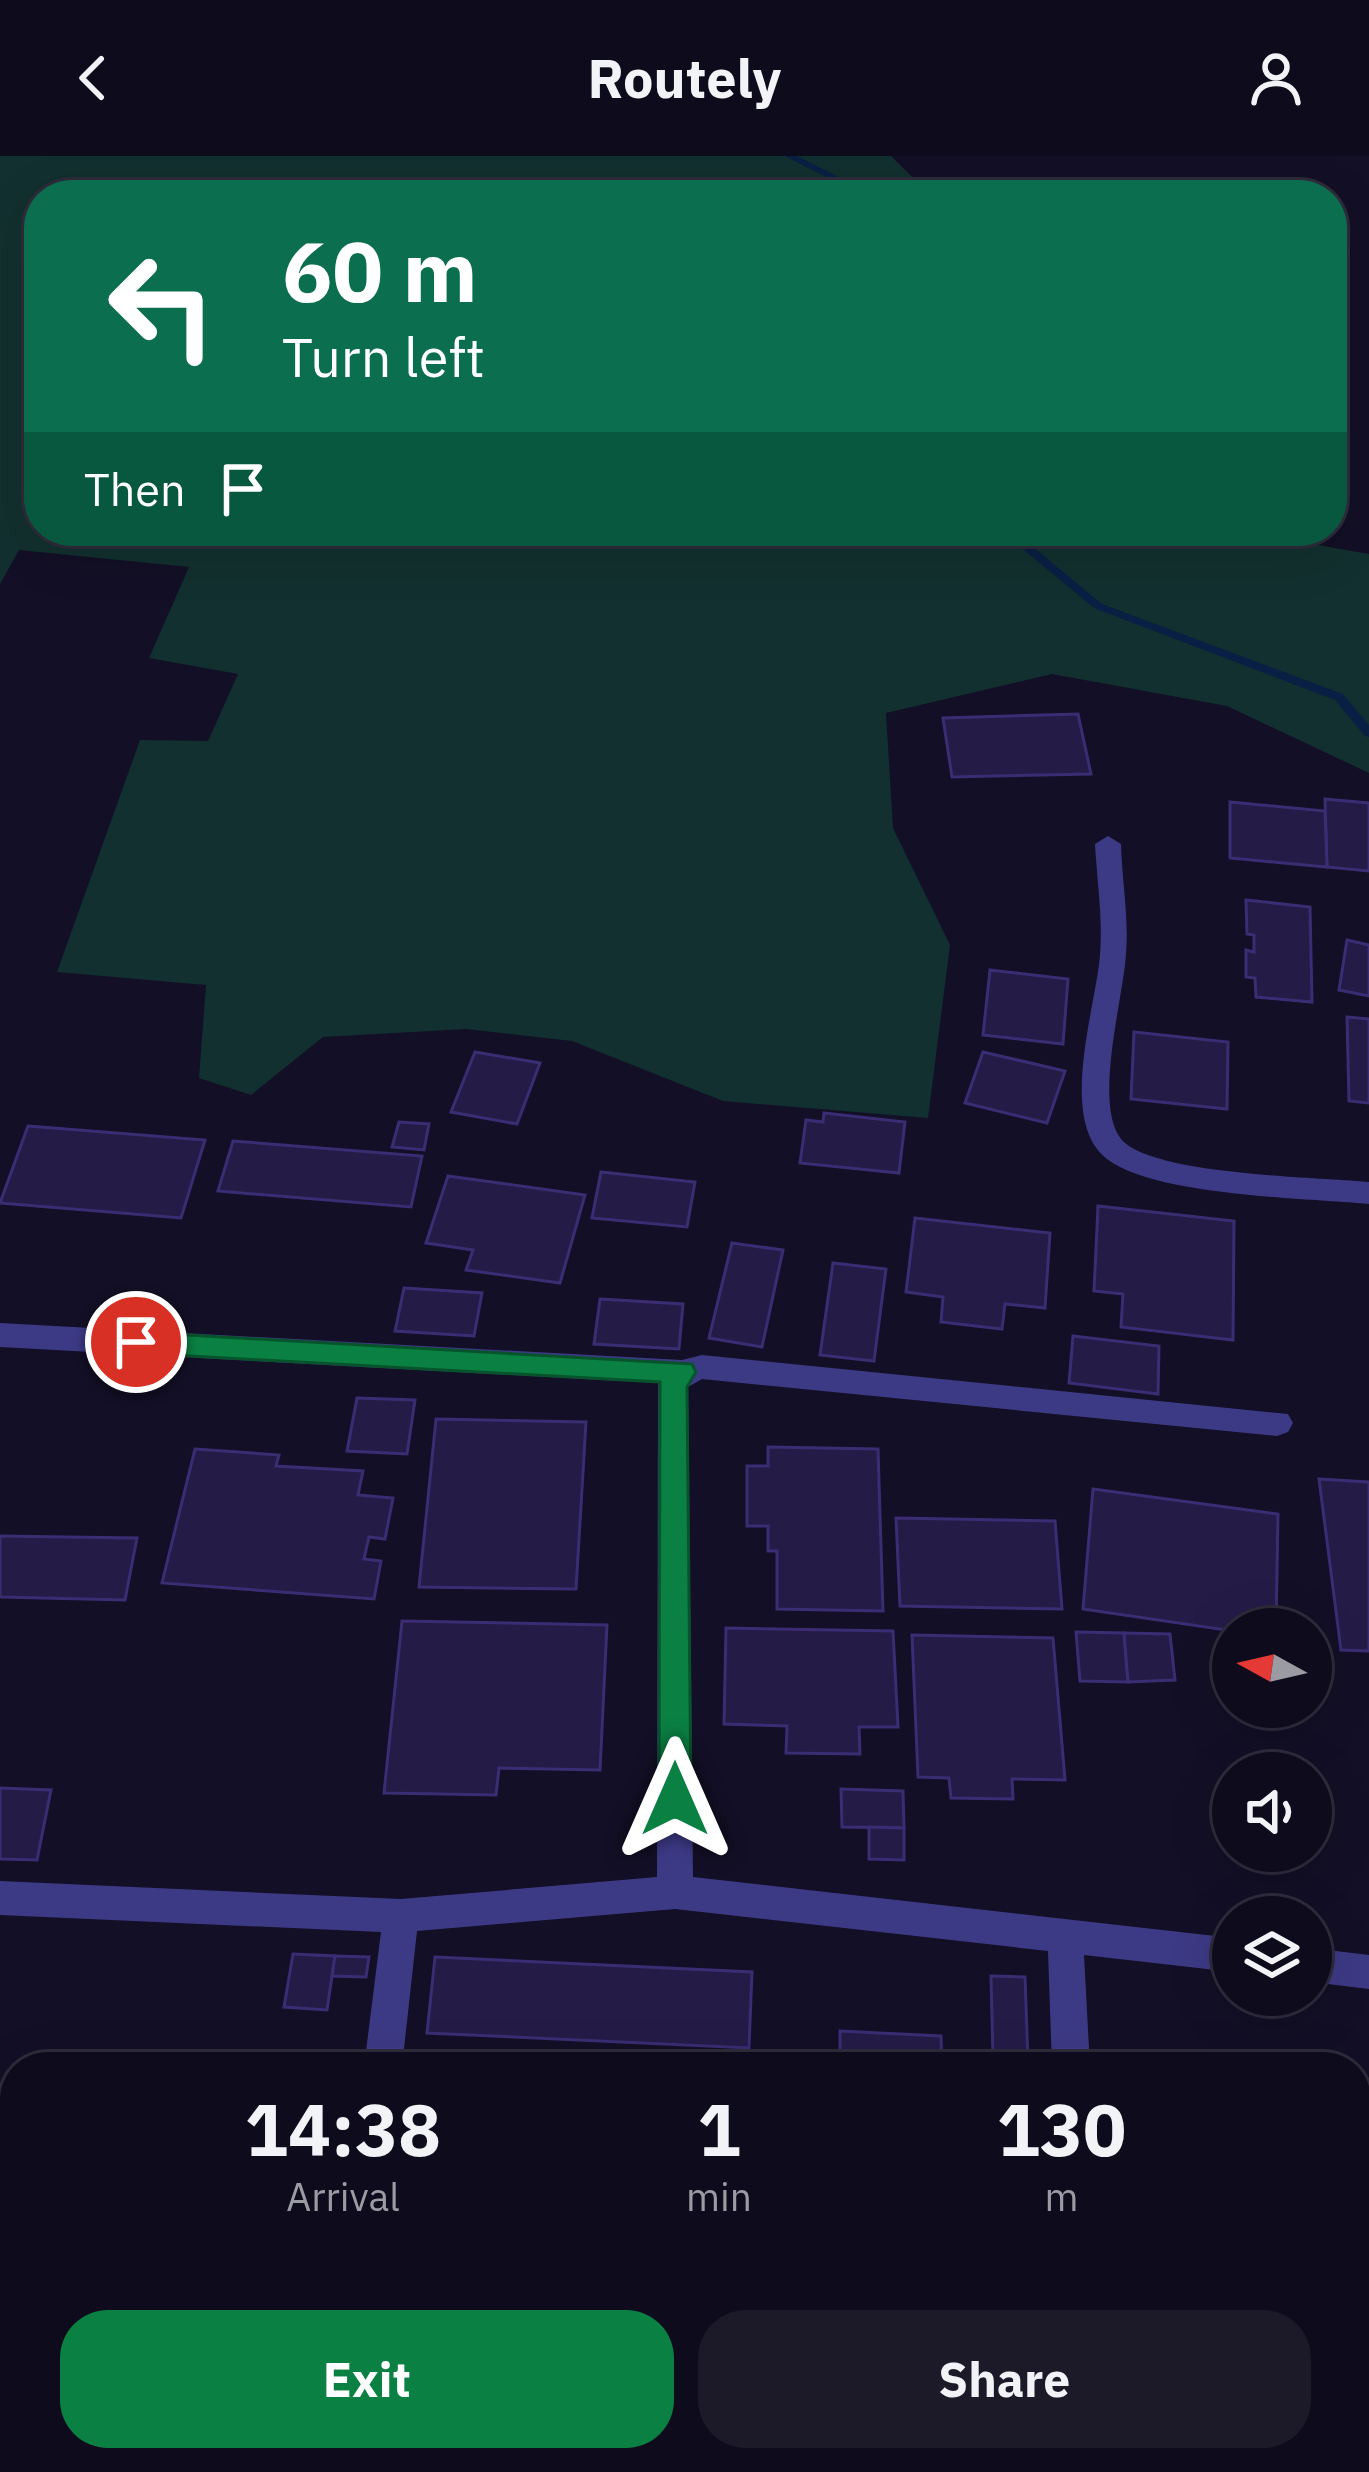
<!DOCTYPE html>
<html lang="en">
<head>
<meta charset="utf-8">
<style>
	body { margin:0; font-family:"IBM Plex Sans",sans-serif; background:#1c1929; color:#f1f3f6; height:100vh; display:flex; flex-direction:column; font-size:45px; white-space:nowrap }
	* { box-sizing:border-box; margin:0 }
	p { font-size:39px; color:#9b9ba3 }
	.icon { flex:none; width:66px; height:66px; fill:none; stroke:currentColor; stroke-width:2; stroke-linecap:round; stroke-linejoin:round }
	.map { position:relative; flex:1; overflow:hidden }
	.sheet { position:absolute; left:0px; top:1896px; width:1371px; height:420px; display:flex; flex-direction:column; background:#0e0b1c; border-radius:48px 48px 0 0; box-shadow:0 12px 48px #0002,0 0 0 3px #2e2b3b }
	.sheet>* { flex:none }
	.top-card { position:absolute; left:24px; top:24px; width:1323px; height:366px; border-radius:48px; box-shadow:0 12px 48px #0002,0 0 0 3px #2e2b3b; background:#0b6e4f; color:#fff; overflow:hidden }
	.needle { width:78px; rotate:278deg }
	.fabs { position:absolute; left:1212px; top:1452px; display:grid; gap:24px }
	.fabs a { display:grid; place-items:center; width:120px; height:120px; border-radius:50%; background:#0e0b1c; box-shadow:0 12px 48px #0002,0 0 0 3px #2e2b3b; font-size:60px }
	.pin { position:absolute; display:grid; place-items:center; width:102px; height:102px; color:#fff; margin:-51px; border:6px solid #fff; border-radius:50%; box-shadow:0 3px 12px #0007 }
	.me { position:absolute; width:132px; margin:-66px; rotate:0deg; stroke-linejoin:round; filter:drop-shadow(0 0 9px #0008) }
	.turn { display:flex; align-items:center; gap:42px; height:252px; padding:0 60px; font-size:54px }
	.turn .icon { width:156px; height:156px; stroke-width:2.5 }
	.turn b { display:block; font-size:84px; line-height:102px }
	.then { display:flex; align-items:center; height:114px; padding:0 60px; background:#0003; gap:24px; font-size:45px }
	.eta { display:flex; justify-content:space-evenly; align-items:center; height:204px; text-align:center }
	.eta b { font-size:72px; font-weight:800; line-height:84px }
	.cta { display:flex; gap:24px; margin-top:auto; padding:24px 60px }
	.cta a { flex:1; height:138px; border-radius:48px; background:#0b8043; color:#fff; font-size:48px; font-weight:800; line-height:138px; text-align:center }
	.cta a+a { background:#1c1929; color:#f1f3f6 }
	header { display:flex; justify-content:space-between; align-items:center; height:156px; padding:0 60px; background:#0e0b1c; font-size:54px; font-weight:800 }
	.map>svg:first-child { display:block }
</style>
</head>
<body>
<header><svg class="icon" aria-label="back" viewBox="0 0 24 24"><path d="M15 5l-7 7 7 7"/></svg>Routely<svg class="icon" aria-label="person" viewBox="0 0 24 24"><circle cx="12" cy="8" r="4"/><path d="M4 21q1-7 8-7t8 7"/></svg></header>
<div class="map">
<svg width="1369" height="2316" viewBox="0 0 1369 2316">
	<rect width="100%" height="100%" fill="#130f26"/>
	<!-- green -->
	<g fill="#12302f">
		<polygon points="0,0 891,0 930,39 39,39 39,375 1238,375 1369,398 1369,617 1227,550 1052,518 886,557 893,672 950,789 928,962 723,945 572,885 466,873 323,881 251,939 199,922 206,829 57,816 140,584 208,585 238,518 149,502 189,411 19,394 0,428"/>
		<polygon points="1369,2140 1369,2316 1188,2316 1198,2301 1356,2301 1356,2198"/>
	</g>
	<g fill="none" stroke-linecap="round" stroke-linejoin="round">
		<!-- stream -->
		<g fill="#0a1f44" fill-rule="evenodd">
			<polygon points="785,0 797,0 875,39 862,39"/>
			<polygon points="1001,375 1014,375 1102,448 1343,538 1369,569 1369,581 1365,580 1335,544 1094,452"/>
		</g>
	</g>
	<!-- building -->
	<g fill="#241b47" stroke="#3b2d73" stroke-width="3">
		<polygon points="1078,558 1091,618 952,621 943,562"/>
		<polygon points="1325,643 1369,647 1369,715 1327,711"/>
		<polygon points="1230,646 1325,655 1327,711 1230,702"/>
		<polygon points="1246,744 1310,751 1312,846 1256,841 1255,822 1246,821 1246,794 1254,796 1254,779 1247,778"/>
		<polygon points="1347,784 1369,789 1369,840 1339,834"/>
		<polygon points="990,814 1068,823 1063,888 983,879"/>
		<polygon points="1347,861 1369,863 1369,947 1349,945"/>
		<polygon points="1134,876 1228,886 1227,953 1131,943"/>
		<polygon points="475,896 540,907 517,968 451,956"/>
		<polygon points="983,896 1065,915 1047,967 965,947"/>
		<polygon points="824,957 905,966 899,1017 800,1007 806,964 823,966"/>
		<polygon points="399,966 429,968 424,994 392,991"/>
		<polygon points="28,970 205,984 181,1062 0,1047"/>
		<polygon points="233,985 422,1000 411,1051 218,1035"/>
		<polygon points="601,1016 695,1026 687,1071 592,1062"/>
		<polygon points="448,1020 585,1039 560,1127 466,1114 473,1094 426,1087"/>
		<polygon points="1098,1050 1234,1065 1233,1184 1121,1171 1123,1138 1094,1135"/>
		<polygon points="915,1062 1050,1077 1045,1152 1005,1148 1002,1173 941,1166 943,1141 906,1136"/>
		<polygon points="732,1087 783,1094 762,1191 709,1182"/>
		<polygon points="833,1107 886,1113 874,1205 820,1199"/>
		<polygon points="404,1132 482,1137 474,1180 395,1175"/>
		<polygon points="600,1143 683,1148 679,1193 594,1188"/>
		<polygon points="1073,1180 1159,1190 1158,1238 1069,1227"/>
		<polygon points="357,1242 415,1244 407,1298 347,1295"/>
		<polygon points="436,1263 586,1266 576,1433 419,1431"/>
		<polygon points="768,1291 878,1293 883,1455 777,1453 777,1395 768,1395 768,1370 747,1370 747,1310 768,1310"/>
		<polygon points="195,1293 279,1299 276,1310 363,1315 358,1339 393,1342 385,1383 369,1381 364,1403 381,1405 374,1443 162,1427"/>
		<polygon points="1319,1323 1369,1326 1369,1495 1341,1494"/>
		<polygon points="1093,1333 1278,1358 1276,1473 1233,1475 1083,1453"/>
		<polygon points="896,1362 1055,1365 1062,1453 900,1450"/>
		<polygon points="0,1380 137,1382 125,1444 0,1441"/>
		<polygon points="402,1465 607,1469 600,1614 499,1612 496,1639 384,1637"/>
		<polygon points="726,1472 893,1475 898,1571 859,1571 860,1598 786,1597 787,1570 724,1568"/>
		<polygon points="1076,1476 1124,1477 1128,1526 1080,1525"/>
		<polygon points="1124,1477 1170,1478 1175,1524 1128,1526"/>
		<polygon points="912,1479 1053,1482 1065,1624 1012,1623 1013,1643 951,1642 949,1622 918,1621"/>
		<polygon points="0,1632 51,1634 37,1704 0,1703"/>
		<polygon points="841,1633 903,1635 904,1672 842,1671"/>
		<polygon points="869,1671 904,1672 904,1704 869,1703"/>
		<polygon points="293,1798 335,1800 327,1854 284,1851"/>
		<polygon points="335,1800 369,1801 366,1821 332,1820"/>
		<polygon points="435,1801 752,1816 749,1892 427,1877"/>
		<polygon points="991,1820 1025,1821 1028,1905 993,1904"/>
		<polygon points="840,1875 941,1880 942,1911 840,1911"/>
		<polygon points="768,2301 980,2301 981,2313 768,2316"/>
	</g>
	<g fill="none" stroke-linecap="round" stroke-linejoin="round">
		<!-- minor -->
		<g fill="#3d3a85" fill-rule="evenodd">
			<path d="M1108,680L1121,688C1122,725 1129,762 1126,798C1124,840 1090,957 1125,987C1163,1019 1316,1021 1369,1026V1048C1306,1042 1155,1040 1107,1003C1057,965 1096,851 1100,799C1103,762 1097,725 1095,688Z"/>
			<polygon points="0,1167 682,1204 702,1199 1288,1258 1293,1267 1288,1276 1277,1280 702,1223 688,1231 693,1721 1233,1782 1233,1816 1084,1799 1090,1911 1052,1911 1048,1795 675,1753 417,1775 402,1911 364,1911 381,1776 0,1759 0,1725 401,1743 657,1721 658,1227 0,1191"/>
			<polygon points="1311,1792 1369,1799 1369,1833 1311,1826"/>
			<rect x="335" y="2301" width="42" height="15"/>
			<polygon points="1069,2301 1111,2301 1112,2316 1070,2316"/>
		</g>
	</g>
	<!-- route -->
	<polygon fill="#0b8043" stroke="#07532c" stroke-width="3" points="136,1176 692,1208 696,1216 687,1231 691,1643 686,1654 675,1658 664,1654 659,1643 660,1226 136,1197 123,1186"/>
</svg>
<div class="fabs">
<a><svg class="needle" viewBox="-14 -14 28 28"><path d="M0-13l5 13h-10z" fill="#e53935"/><path d="M0 13l5-13h-10z" fill="#9b9ba3"/></svg></a>
<a><svg class="icon" aria-label="sound" viewBox="0 0 24 24"><path d="M4 9h4l5-4v14l-5-4H4zM17 9q2 3 0 6"/></svg></a>
<a><svg class="icon" aria-label="layers" viewBox="0 0 24 24"><path d="M12 4l9 5-9 5-9-5zM3 14l9 5 9-5"/></svg></a>
</div>
<div class="pin" style="left:136px;top:1186px;background:#d93025"><svg class="icon" aria-label="arrive" viewBox="0 0 24 24"><path d="M6 21V4h12l-3 4 3 4H6"/></svg></div>
<svg class="me" style="left:675px;top:1643px" viewBox="-20 -20 40 40"><path d="M0-17L14 15 0 8-14 15z" fill="#0b8043" stroke="#fff" stroke-width="4"/></svg>
<div class="top-card">
<div class="turn"><svg class="icon" aria-label="left" viewBox="0 0 24 24"><path d="M17 20v-9H6M10 6l-5 5 5 5"/></svg><div><b>60 m</b>Turn left</div></div>
<div class="then">Then<svg class="icon" aria-label="arrive" viewBox="0 0 24 24"><path d="M6 21V4h12l-3 4 3 4H6"/></svg></div>
</div>
<section class="sheet">
<div class="eta">
<div><b>14:38</b><p>Arrival</p></div>
<div><b>1</b><p>min</p></div>
<div><b>130</b><p>m</p></div>
</div>
<div class="cta"><a>Exit</a><a>Share</a></div>
</section>
</div>
</body>
</html>
